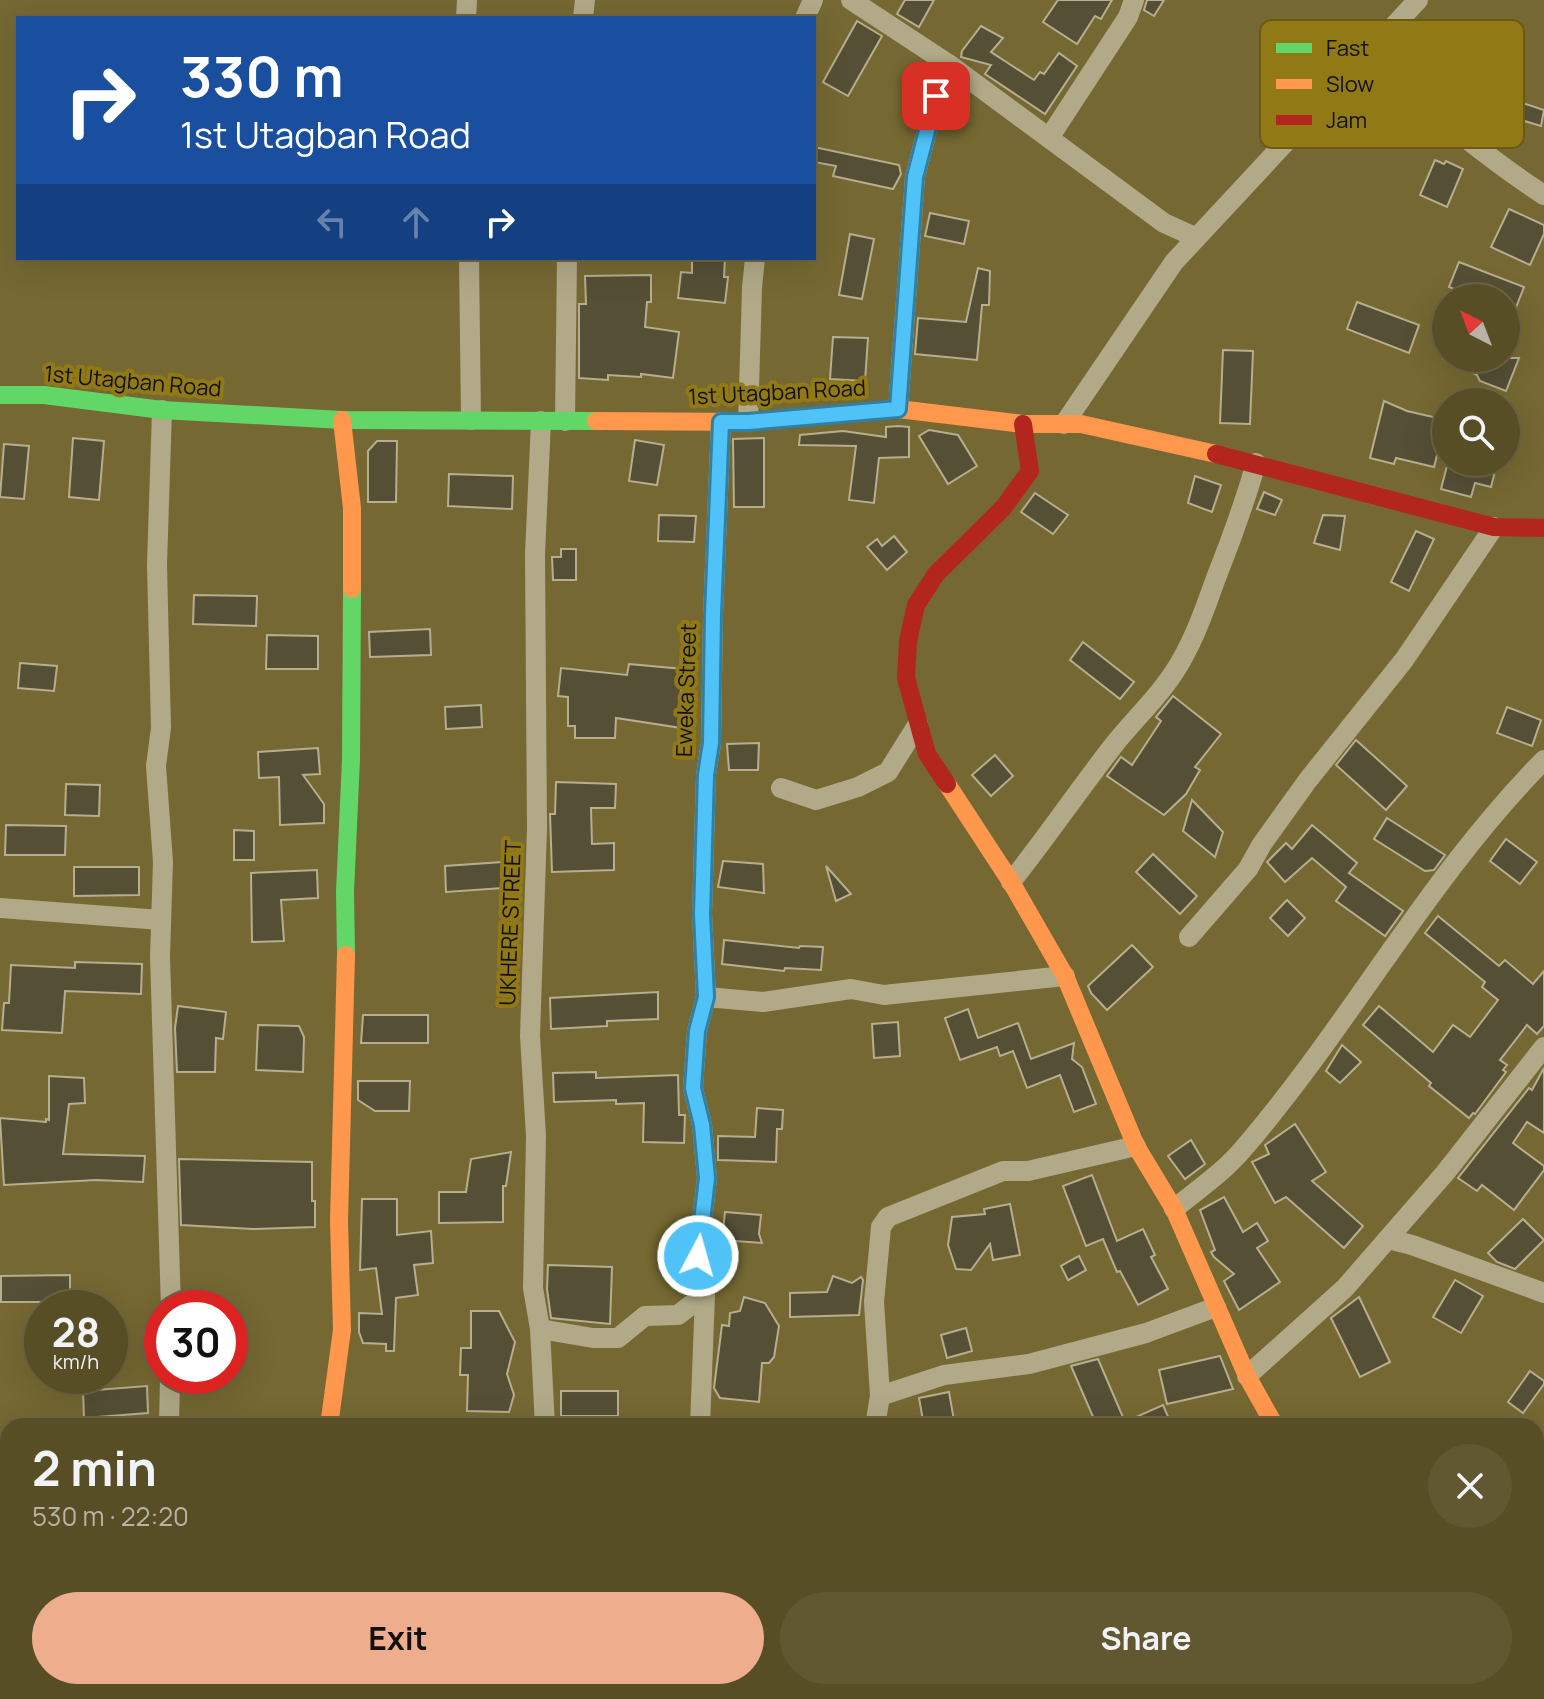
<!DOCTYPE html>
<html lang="en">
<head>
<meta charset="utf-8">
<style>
	body { margin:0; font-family:Manrope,sans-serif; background:#615832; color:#f1f3f6; height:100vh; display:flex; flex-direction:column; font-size:30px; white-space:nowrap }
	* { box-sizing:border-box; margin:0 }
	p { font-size:26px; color:#b7b4a7 }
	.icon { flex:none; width:44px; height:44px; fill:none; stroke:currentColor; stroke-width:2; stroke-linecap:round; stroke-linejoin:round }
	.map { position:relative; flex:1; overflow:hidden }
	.sheet { position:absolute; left:0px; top:1418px; width:1544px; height:282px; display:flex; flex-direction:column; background:#584e26; border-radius:24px 24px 0 0; box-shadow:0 8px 32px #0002,0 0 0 2px #6d6543 }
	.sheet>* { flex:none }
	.hud { position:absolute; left:16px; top:16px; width:800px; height:244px; border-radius:0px; box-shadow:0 8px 32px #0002,0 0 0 2px #6d6543; background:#1a4fa0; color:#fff; overflow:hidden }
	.needle { width:52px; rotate:318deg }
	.buttons { position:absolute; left:1432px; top:284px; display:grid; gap:16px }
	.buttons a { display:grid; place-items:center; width:88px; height:88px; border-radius:50%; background:#584e26; box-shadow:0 8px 32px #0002,0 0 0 2px #6d6543; font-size:40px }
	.speed { position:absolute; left:24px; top:1290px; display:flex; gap:16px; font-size:40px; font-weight:700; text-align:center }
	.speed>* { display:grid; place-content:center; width:104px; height:104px; border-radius:50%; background:#584e26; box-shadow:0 8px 32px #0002,0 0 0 2px #6d6543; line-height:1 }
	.speed small { font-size:20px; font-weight:400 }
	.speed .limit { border:12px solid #d22; background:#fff; color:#111 }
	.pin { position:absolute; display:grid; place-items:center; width:68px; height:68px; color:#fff; margin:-34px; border-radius:16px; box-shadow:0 4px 12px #0006 }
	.me { position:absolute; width:88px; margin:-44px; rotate:6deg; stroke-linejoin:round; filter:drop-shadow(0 0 6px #0008) }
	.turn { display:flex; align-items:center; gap:28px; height:168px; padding:0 32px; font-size:36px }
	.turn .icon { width:104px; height:104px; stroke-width:2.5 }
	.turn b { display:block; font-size:56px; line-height:68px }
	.lanes { display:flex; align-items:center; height:76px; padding:0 32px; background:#0003; justify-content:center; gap:40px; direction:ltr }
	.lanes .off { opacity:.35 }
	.round { display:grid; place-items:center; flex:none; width:84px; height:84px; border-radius:42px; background:#615832 }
	.head { display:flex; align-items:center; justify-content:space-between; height:136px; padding:0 32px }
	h1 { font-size:48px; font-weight:700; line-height:60px }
	.cta { display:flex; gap:16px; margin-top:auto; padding:16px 32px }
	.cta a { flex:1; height:92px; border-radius:48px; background:#eead8d; color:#111; font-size:32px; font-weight:700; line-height:92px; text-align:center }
	.cta a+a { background:#615832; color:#f1f3f6 }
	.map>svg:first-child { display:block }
</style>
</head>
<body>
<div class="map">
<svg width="1544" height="1699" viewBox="0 0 1544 1699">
	<rect width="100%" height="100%" fill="#756832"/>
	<!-- building -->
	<g fill="#554f36" stroke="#b6ae8f" stroke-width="2">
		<polygon points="905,0 934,0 919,27 897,14"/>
		<polygon points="1058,0 1112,0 1101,19 1095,16 1077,44 1043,22"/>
		<polygon points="1147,0 1164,0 1154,16 1144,10"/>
		<polygon points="857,21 882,36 848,96 823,82"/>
		<polygon points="981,26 1003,38 991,52 1034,80 1040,72 1044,74 1059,53 1077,66 1045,114 985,74 991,65 961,57 962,51"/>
		<polygon points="1516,101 1544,110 1541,126 1511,117"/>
		<polygon points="814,147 899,165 901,174 893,189 833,176 836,166 814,162"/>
		<polygon points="1435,160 1444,164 1446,161 1463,169 1447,207 1420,195"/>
		<polygon points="1509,209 1544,225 1544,234 1530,265 1491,247"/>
		<polygon points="930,213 969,221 964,244 925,236"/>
		<polygon points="850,234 874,239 862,299 839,295"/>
		<polygon points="692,258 725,258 724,277 728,277 725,303 678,298 681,272 692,273"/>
		<polygon points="1459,262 1524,287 1507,330 1506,298 1478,298 1449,287"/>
		<polygon points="978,268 990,271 989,305 982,305 977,360 915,354 918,318 966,322"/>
		<polygon points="651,275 651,302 647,302 645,327 679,332 673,378 641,374 641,377 608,375 608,380 579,378 579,304 586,304 585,276"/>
		<polygon points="1357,302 1419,325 1409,353 1347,329"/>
		<polygon points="833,337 868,338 865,381 830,379"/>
		<polygon points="1223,350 1253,351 1250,424 1220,423"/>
		<polygon points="1442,358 1519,358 1506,391 1480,381 1477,375"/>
		<polygon points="1384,401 1407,411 1446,420 1434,467 1396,458 1394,464 1370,458"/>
		<polygon points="898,426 909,427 909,457 879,458 874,503 849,500 856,446 799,445 800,435 843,431 886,437 886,427"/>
		<polygon points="929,430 958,435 977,466 948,484 919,436"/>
		<polygon points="73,438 104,441 99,500 69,497"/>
		<polygon points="764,438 764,507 734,507 733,439"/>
		<polygon points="635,440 664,445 657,485 629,481"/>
		<polygon points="377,441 397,441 396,502 368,502 368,451"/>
		<polygon points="4,444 29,446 24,499 0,497"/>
		<polygon points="1448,462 1480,462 1479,468 1495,471 1491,487 1475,483 1471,497 1441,489"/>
		<polygon points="449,474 513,476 512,509 448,506"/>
		<polygon points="1195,476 1221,485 1212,512 1188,503"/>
		<polygon points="1264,492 1282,500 1275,515 1257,509"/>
		<polygon points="1035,493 1068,515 1053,534 1021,512"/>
		<polygon points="659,515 696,516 694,542 658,541"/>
		<polygon points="1323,515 1345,516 1340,550 1314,543"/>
		<polygon points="1416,531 1434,539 1409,591 1391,582"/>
		<polygon points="894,536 907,552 887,570 867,547 877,539 882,546"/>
		<polygon points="561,549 576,549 576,580 553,580 552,557 561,557"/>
		<polygon points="194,595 257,596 256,626 193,624"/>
		<polygon points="430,629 431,655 370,657 369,632"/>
		<polygon points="267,635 318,636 318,669 266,669"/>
		<polygon points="1083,642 1134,682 1120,699 1070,660"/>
		<polygon points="20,663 57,666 54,691 18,688"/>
		<polygon points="629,664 683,669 680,700 692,702 688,729 616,718 615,738 575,738 575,726 568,726 568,697 558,696 561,668 627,675"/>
		<polygon points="1173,696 1221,734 1195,767 1200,770 1186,794 1164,815 1107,776 1121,757 1132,765 1161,721 1156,717"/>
		<polygon points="481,705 482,727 446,729 445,707"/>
		<polygon points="1507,707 1541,720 1532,746 1497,733"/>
		<polygon points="1356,740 1407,786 1386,810 1336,765"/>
		<polygon points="759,743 758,770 729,770 727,744"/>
		<polygon points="318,748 320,774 303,775 324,804 324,823 280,825 279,777 259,778 258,752"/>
		<polygon points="995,755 1013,776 991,796 972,775"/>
		<polygon points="556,782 616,784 615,808 591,808 592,844 614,843 614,870 552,872 550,814 555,814"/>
		<polygon points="66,784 100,785 99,816 65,815"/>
		<polygon points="1192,800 1223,832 1215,857 1183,831"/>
		<polygon points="1387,818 1445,855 1434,870 1425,871 1374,839"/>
		<polygon points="6,825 66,826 65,855 5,855"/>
		<polygon points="1312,825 1357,863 1349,873 1403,911 1385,936 1336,901 1346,887 1312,858 1285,882 1267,862 1286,843 1292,849"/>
		<polygon points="234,830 254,831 254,860 234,860"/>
		<polygon points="1506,839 1537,862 1520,884 1490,861"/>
		<polygon points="1153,854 1197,896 1180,914 1136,872"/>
		<polygon points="516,861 517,887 446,892 445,866"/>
		<polygon points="723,861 763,864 764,893 718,887"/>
		<polygon points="826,866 851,894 836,901"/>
		<polygon points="74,867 139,867 139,895 74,896"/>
		<polygon points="317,870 318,898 281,900 284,941 252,942 251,873"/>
		<polygon points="1287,900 1305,918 1288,936 1270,918"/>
		<polygon points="1438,916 1499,966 1505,960 1533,984 1544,971 1544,1026 1537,1034 1527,1025 1500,1060 1507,1065 1503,1070 1506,1072 1475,1114 1473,1113 1469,1118 1429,1086 1431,1083 1363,1025 1379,1006 1433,1052 1453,1025 1470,1037 1498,1000 1482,987 1485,982 1425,933"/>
		<polygon points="724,940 799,948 800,946 823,947 821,970 785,968 784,971 722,964"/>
		<polygon points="1132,945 1153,967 1107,1010 1091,993 1088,986"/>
		<polygon points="75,962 142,964 141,994 65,991 62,1033 2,1030 4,1003 9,1003 11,965 75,968"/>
		<polygon points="658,992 658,1019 607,1021 607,1026 551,1029 550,998"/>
		<polygon points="178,1006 226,1012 223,1039 216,1038 215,1072 177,1072 175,1028"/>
		<polygon points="968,1009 978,1038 1018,1023 1031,1059 1074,1043 1072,1059 1082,1067 1096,1104 1074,1112 1060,1075 1027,1088 1013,1051 1000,1056 997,1047 960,1060 945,1018"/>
		<polygon points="363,1015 428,1015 428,1043 361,1043"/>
		<polygon points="898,1022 900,1056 874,1058 872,1024"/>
		<polygon points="258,1025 299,1026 304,1037 303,1072 256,1070"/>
		<polygon points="1342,1045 1361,1062 1340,1083 1326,1071"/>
		<polygon points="1544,1068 1544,1133 1527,1122 1513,1143 1544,1166 1544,1170 1514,1210 1482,1185 1477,1191 1458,1178 1529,1088 1532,1090"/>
		<polygon points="596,1072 596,1078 678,1075 679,1115 685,1115 684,1143 643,1142 644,1103 616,1104 616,1100 554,1102 553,1073"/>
		<polygon points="49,1076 84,1078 85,1103 69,1104 63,1154 145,1156 143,1182 96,1180 4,1185 0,1118 46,1122 46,1119 49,1120"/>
		<polygon points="358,1081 410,1081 409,1111 375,1111 358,1100"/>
		<polygon points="757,1108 783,1110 782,1129 777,1129 776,1162 718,1160 718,1136 755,1137"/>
		<polygon points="1295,1124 1326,1172 1312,1181 1363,1226 1344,1248 1286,1197 1275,1203 1252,1162 1269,1154 1265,1145"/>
		<polygon points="1191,1140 1205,1164 1185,1179 1168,1156"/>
		<polygon points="511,1152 506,1186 503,1186 503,1222 439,1223 439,1192 466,1192 471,1159"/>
		<polygon points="179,1159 312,1162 312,1201 315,1201 315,1227 253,1229 181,1225"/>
		<polygon points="1092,1175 1117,1241 1143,1229 1155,1255 1151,1257 1168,1289 1138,1305 1120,1271 1117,1272 1103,1239 1086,1246 1063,1186"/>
		<polygon points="1224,1197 1243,1232 1257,1223 1268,1241 1257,1248 1280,1282 1239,1310 1224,1281 1234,1274 1214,1257 1211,1252 1215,1250 1200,1210"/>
		<polygon points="362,1199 397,1199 397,1235 431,1231 433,1263 414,1265 418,1295 396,1298 394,1351 386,1351 386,1344 363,1343 359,1332 359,1313 382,1314 376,1268 360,1270"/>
		<polygon points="1010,1204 1020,1255 993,1260 990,1244 971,1270 956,1269 948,1245 952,1217 985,1214 984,1209"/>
		<polygon points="725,1212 761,1215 759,1234 762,1243 722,1240"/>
		<polygon points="1523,1219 1544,1240 1515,1269 1497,1262 1488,1253"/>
		<polygon points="1079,1256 1086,1270 1068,1280 1061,1266"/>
		<polygon points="548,1265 612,1267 610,1324 551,1318 547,1289"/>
		<polygon points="70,1275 70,1302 1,1302 1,1276"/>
		<polygon points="833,1276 852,1283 861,1277 863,1280 859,1315 790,1317 790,1293 827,1292"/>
		<polygon points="1455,1280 1483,1296 1461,1333 1433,1317"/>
		<polygon points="744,1297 765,1303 779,1326 774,1357 769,1363 762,1363 759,1402 720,1398 714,1388 722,1325 729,1326 730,1313 740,1311"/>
		<polygon points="1359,1297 1390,1362 1360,1377 1331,1318"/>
		<polygon points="471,1311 499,1311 515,1342 507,1374 514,1395 509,1412 467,1411 468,1375 460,1375 461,1348 471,1348"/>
		<polygon points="966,1328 972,1351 947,1358 941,1335"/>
		<polygon points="1220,1356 1233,1389 1167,1404 1159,1370"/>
		<polygon points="1098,1359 1125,1422 1163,1405 1172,1426 1097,1426 1071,1366"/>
		<polygon points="1530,1371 1544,1381 1544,1384 1523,1413 1508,1402"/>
		<polygon points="147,1386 148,1413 84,1418 83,1391"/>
		<rect x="561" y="1391" width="57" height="25"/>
		<polygon points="949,1392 955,1426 924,1426 919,1398"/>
	</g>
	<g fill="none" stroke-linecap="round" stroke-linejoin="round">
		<!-- street -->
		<g stroke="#b1a987" stroke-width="20">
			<polyline points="851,0 950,65 1164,223 1195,237"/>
			<polyline points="466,18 467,0"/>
			<polyline points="583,18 585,0"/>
			<polyline points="805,18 813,0"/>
			<path d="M1367,53C1423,104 1481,154 1544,195"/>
			<polyline points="1049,138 1128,17 1134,0"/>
			<polyline points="469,258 471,420"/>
			<polyline points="898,409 915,177 936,96 950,65"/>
			<polyline points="162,410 157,565 161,728 156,766 163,862 160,957 171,1308"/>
			<polyline points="541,421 535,554 537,829 530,1036 536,1136 533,1288 540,1329 545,1426"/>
			<polyline points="565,421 567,258"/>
			<polyline points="748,422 752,288 755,258"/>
			<polyline points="1064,424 1174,262 1418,0"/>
			<polyline points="781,788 816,800 858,787 888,772 918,724"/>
			<path d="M1011,882C1046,838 1078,791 1113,746C1135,718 1163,693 1181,661C1196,635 1206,606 1216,578C1231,540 1245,502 1256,463"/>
			<polyline points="0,908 161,920"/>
			<polyline points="1189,937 1248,869 1262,844 1308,780 1404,660 1494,527"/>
			<polyline points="706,997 763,1002 851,989 884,995 1065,976"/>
			<path d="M1174,1209C1197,1190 1224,1172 1243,1149C1350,1025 1429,876 1544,760"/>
			<polyline points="1388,1239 1412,1245 1544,1293"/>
			<polyline points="540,1329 593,1338 618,1338 645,1316 678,1315 705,1294"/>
			<polyline points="1247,1376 1345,1288 1445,1173 1544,1047"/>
			<polyline points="880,1396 944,1375 1029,1364 1146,1333 1216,1307"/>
			<polyline points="169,1426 170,1376"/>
			<polyline points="700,1426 705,1294 698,1256 707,1178 702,1125 693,1088 697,1031 706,997 702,914 706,775 711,743 713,614 721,422"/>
			<polyline points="875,1426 880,1396 874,1302 881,1227 888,1217 1003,1171 1028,1171 1136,1146"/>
			<polyline points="1536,1519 1544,1514"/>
			<polyline points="1361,1692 1364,1699"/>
			<polyline points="1477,1692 1480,1699"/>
		</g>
		<!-- fast -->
		<g stroke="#63d668" stroke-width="18">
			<polyline points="0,395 44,395 162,410 342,420 596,421"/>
			<polyline points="346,955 345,892 351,759 352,589"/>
		</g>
		<!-- slow -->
		<g stroke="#ff974d" stroke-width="18">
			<polyline points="342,420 352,508 352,589"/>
			<polyline points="596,421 748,422 898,409 1023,424 1081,424 1216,454"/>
			<polyline points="947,784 1011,882 1065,976 1136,1146 1174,1209 1247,1376 1275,1426"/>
			<polyline points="329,1426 342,1330 339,1221 346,955"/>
		</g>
		<!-- jam -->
		<g stroke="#b3261e" stroke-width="18">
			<polyline points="1216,454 1494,527 1544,528"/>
			<polyline points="947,784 927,754 906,678 908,641 916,605 936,574 1003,508 1030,471 1023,424"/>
		</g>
	</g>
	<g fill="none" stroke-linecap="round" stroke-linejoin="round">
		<defs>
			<polyline id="route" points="698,1256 707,1178 702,1125 693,1088 697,1031 706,997 702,914 706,775 711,743 713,614 721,422 748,422 898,409 915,177 936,96"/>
		</defs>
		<!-- route casing -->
		<use href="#route" stroke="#337fa1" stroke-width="20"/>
		<!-- route -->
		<use href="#route" stroke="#4fc3f7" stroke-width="14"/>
	</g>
	<g text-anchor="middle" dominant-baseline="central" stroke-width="8" stroke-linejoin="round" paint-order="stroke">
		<!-- street labels -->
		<g font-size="22" fill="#111" stroke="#917a16">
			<text transform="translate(133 381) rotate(5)">1st Utagban Road</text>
			<text transform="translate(777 392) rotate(-3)">1st Utagban Road</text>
			<text transform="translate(686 690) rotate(-88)">Eweka Street</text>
			<text transform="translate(510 923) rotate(-88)">UKHERE STREET</text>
		</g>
	</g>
	<!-- legend -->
	<rect x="1260" y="20" width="264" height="128" rx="12" fill="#917a16" stroke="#6b5a14" stroke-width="2"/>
	<rect x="1276" y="43" width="36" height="10" fill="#63d668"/>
	<rect x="1276" y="79" width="36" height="10" fill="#ff974d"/>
	<rect x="1276" y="115" width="36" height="10" fill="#b3261e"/>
	<g font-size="22" fill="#111">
		<text x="1326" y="56">Fast</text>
		<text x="1326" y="92">Slow</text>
		<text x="1326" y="128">Jam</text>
	</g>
</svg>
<div class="buttons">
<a><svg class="needle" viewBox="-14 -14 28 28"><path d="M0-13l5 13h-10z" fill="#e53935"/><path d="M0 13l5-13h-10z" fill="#b7b4a7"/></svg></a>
<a><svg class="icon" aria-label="search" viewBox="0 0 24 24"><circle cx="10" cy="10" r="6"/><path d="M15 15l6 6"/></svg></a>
</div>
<div class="speed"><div>28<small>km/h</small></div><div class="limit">30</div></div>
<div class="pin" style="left:936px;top:96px;background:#d93025"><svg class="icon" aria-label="arrive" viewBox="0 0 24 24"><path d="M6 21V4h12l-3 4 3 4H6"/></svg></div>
<svg class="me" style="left:698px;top:1256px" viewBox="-20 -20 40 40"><circle r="17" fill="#4fc3f7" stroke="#fff" stroke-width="3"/><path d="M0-11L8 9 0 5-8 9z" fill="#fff"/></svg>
<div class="hud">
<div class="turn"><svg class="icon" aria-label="right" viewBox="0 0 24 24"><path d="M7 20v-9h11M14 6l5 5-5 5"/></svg><div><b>330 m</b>1st Utagban Road</div></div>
<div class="lanes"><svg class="icon off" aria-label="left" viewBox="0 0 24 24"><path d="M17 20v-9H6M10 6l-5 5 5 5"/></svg><svg class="icon off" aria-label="ahead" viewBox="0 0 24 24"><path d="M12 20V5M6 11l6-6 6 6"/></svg><svg class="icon" aria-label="right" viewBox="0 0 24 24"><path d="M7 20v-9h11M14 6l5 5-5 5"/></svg></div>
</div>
<section class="sheet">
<div class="head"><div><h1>2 min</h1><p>530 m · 22:20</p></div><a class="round"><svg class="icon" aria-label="close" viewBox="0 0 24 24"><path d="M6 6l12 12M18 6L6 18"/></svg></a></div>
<div class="cta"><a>Exit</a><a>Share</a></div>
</section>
</div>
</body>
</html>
